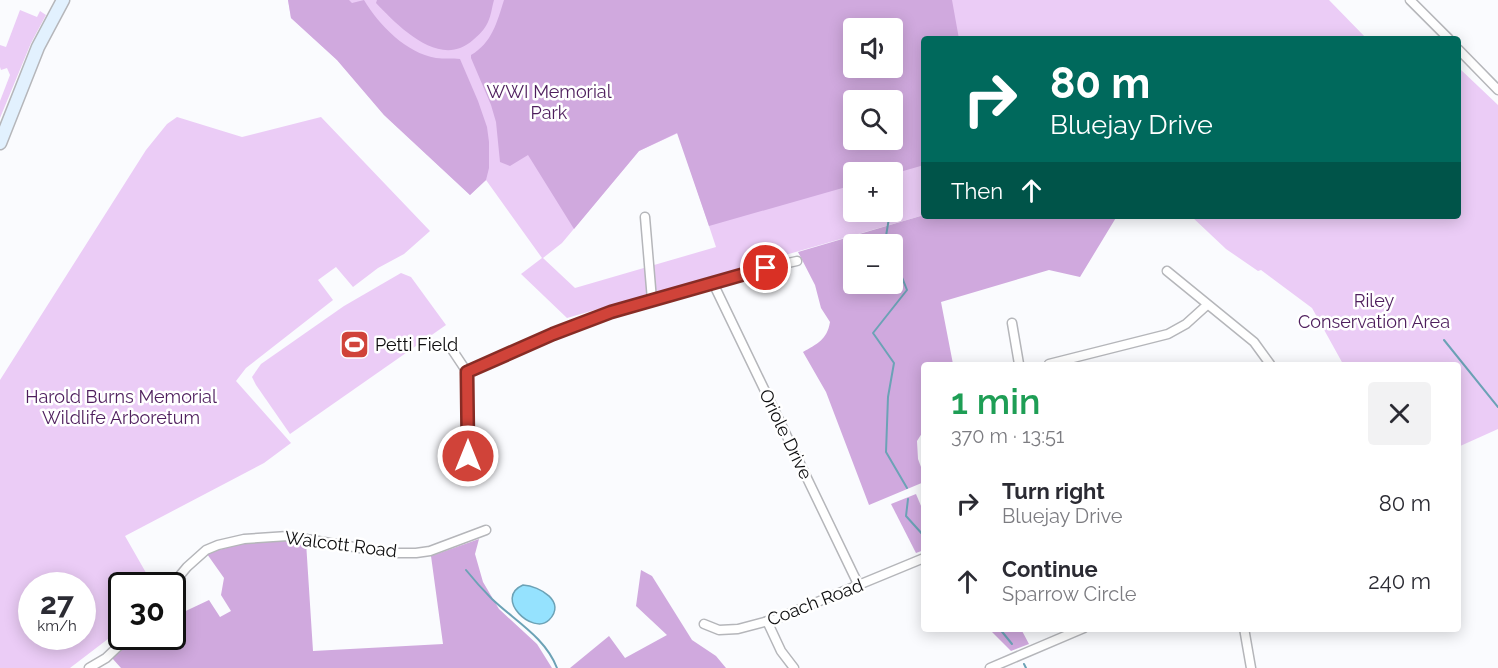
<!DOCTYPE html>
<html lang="en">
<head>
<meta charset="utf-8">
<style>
	body { margin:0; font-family:Raleway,sans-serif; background:#f2f2f3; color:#2b2b33; height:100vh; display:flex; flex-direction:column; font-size:22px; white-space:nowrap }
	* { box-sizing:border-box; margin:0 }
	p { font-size:20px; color:#7c7c81 }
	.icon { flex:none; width:33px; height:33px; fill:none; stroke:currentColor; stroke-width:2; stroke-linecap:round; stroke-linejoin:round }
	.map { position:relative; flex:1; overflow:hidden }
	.side { position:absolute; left:921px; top:362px; width:540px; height:270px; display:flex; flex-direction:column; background:#fff; border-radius:6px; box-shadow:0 3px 15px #0003 }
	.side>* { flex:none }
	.top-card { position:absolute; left:921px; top:36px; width:540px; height:183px; border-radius:6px; box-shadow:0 3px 15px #0003; background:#00695c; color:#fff; overflow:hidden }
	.tools { position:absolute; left:843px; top:18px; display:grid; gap:12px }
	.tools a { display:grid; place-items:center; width:60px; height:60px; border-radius:6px; background:#fff; box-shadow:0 3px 15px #0003; font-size:30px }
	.speed { position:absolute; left:18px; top:572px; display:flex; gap:12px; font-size:30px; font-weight:700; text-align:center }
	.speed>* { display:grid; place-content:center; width:78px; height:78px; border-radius:50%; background:#fff; box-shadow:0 3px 15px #0003; line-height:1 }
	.speed small { font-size:15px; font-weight:400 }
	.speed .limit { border:3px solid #111; border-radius:9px; background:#fff; color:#111 }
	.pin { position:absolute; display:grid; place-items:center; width:51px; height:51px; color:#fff; margin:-26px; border:3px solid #fff; border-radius:50%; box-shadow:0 2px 6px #0007 }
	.me { position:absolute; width:66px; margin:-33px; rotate:0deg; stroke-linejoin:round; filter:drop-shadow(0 0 4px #0008) }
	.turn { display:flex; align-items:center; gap:21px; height:126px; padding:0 30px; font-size:27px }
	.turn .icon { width:78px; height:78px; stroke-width:2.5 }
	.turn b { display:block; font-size:42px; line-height:51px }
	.then { display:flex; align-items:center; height:57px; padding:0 30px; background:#0003; gap:12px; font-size:22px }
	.round { display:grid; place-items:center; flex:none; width:63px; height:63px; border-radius:6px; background:#f2f2f3 }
	.headline { display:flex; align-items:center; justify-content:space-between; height:102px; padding:0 30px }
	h1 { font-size:36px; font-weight:600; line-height:45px; color:#1e9e55 }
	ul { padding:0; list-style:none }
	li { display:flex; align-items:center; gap:18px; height:78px; padding:0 30px }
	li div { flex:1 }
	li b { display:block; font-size:22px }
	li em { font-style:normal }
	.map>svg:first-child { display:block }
</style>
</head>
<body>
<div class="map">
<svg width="1498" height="668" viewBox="0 0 1498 668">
	<rect width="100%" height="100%" fill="#fafbfe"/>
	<!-- green -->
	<g fill="#ebccf6" fill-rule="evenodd">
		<path d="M288,0H1329L1367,39H924V215L567,318L521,274L542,258L486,180L470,195L384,115L337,60L291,18ZM854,28H892V68H854ZM854,100H892V140H854ZM678,133L716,247L575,288L543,258L562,243L639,151ZM854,172H892V212H854Z"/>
		<polygon points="20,10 37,17 40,11 46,15 31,43 0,118 0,101 10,75 7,68 1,70 0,67 0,45 6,47"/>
		<polygon points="1459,68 1498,105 1498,429 1458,447 1458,364 1343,364 1312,308 1261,270 1258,271 1226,249 1191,216 1458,216"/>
		<path d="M177,117L242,137L321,117L430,231L404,254L378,268L353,287L336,267L318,280L333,300L246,368L236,381L291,443L264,463L125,536L153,585H122L121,629L70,668H0V380L146,150L167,124ZM32,585H82V636H32Z"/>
		<polygon points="401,273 411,277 446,325 290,434 256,385 252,377 261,364 344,306"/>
	</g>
	<!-- forest -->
	<g fill="#d0a9de" fill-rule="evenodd">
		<path d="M288,0H349L352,3L364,0C379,25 406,53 436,58C444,59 452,58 460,59L478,101L487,127L489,142V168L486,180L470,195L384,115L337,60L291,18Z"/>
		<path d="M377,0H494C492,7 491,16 488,22C485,29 479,35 473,40C440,70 398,26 376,3Z"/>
		<path d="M504,0H952L959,39H924V165L893,174L892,172H854L853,185L709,226L677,133L639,151L574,229L528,155L510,166L500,162L496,122L491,105L471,58V55C492,43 497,22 504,0ZM892,28V68H854V28ZM892,100V140H854V100Z"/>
		<path d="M924,215L1117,216L1080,277L1049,270L941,302L953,364H924V430L917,441L918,459L924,475V482L869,505L826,392L803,352C817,344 827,340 830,322L821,308L815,285L798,252ZM854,244H892V284H854Z"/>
		<polygon points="916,494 924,513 924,550 916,553 891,504"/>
		<polygon points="279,539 306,542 313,651 443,644 431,556 479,539 475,554 483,582 499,609 537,644 552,668 121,668 112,658 132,636 172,636 173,617 209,600 220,617 231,611 221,595 224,578 207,554 210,552 259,540"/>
		<polygon points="641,570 652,576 692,640 716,656 726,668 570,668 609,636 625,658 667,635 636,606"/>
		<polygon points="989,629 1021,629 1029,644 1011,651"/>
	</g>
	<!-- water -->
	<path fill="#95e2fe" stroke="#6ca2b6" stroke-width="1.5" d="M523,585C540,586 567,602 549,620C533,636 493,598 523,585Z"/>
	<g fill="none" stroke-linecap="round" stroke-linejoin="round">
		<!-- stream -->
		<g stroke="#6ca2b6" stroke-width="2">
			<polyline points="889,218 886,236 889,244"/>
			<polyline points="892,252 907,290 873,333 894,363 888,397 886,452 907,488"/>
			<polyline points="1444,340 1498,407"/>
			<polyline points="908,499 906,516 924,536"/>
			<path d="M466,570C474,580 483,590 492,599C515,621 545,637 557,668"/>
			<polyline points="999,628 1012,644"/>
			<polyline points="1024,664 1026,668"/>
		</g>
		<defs>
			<g id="street">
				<polyline points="1410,0 1449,39"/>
				<polyline points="1458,49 1498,90"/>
				<polyline points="645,217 652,300"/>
				<polyline points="1167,271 1254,342 1270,364"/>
				<polyline points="713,283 859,586"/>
				<polyline points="1012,323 1019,364"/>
				<polyline points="451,348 467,372 468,456 477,467"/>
				<polyline points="1049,364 1168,334 1186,324 1207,305"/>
				<polyline points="467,372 553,334 611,311 713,283 743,273 797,261"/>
				<polyline points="172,585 187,567 206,550 218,545 244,539 288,536 390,553 416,553 430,551 486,530"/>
				<polyline points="767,621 781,651 794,668"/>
				<polyline points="704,624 719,630 738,629 776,619 924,558"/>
				<polyline points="1244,628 1251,668"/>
				<polyline points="89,668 106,658 129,636"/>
				<polyline points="990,668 1084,628"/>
			</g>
			<polyline id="secondary" points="0,143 38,47 63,0"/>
		</defs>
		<!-- street casing -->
		<use href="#street" stroke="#b5b6ba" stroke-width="11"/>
		<!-- secondary casing -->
		<use href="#secondary" stroke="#b5b6ba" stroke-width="15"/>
		<!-- street -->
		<use href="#street" stroke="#fff" stroke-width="8"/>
		<!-- secondary -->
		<use href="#secondary" stroke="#e2f1fe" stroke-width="12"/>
	</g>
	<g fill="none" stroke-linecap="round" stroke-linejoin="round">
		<defs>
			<polyline id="route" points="468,456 467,372 553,334 611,312 766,268"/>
		</defs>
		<!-- route casing -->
		<use href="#route" stroke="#872c25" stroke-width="15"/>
		<!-- route -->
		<use href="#route" stroke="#d04339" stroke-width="10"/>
	</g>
	<!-- icons -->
	<defs>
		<symbol id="stadium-square" viewBox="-11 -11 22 22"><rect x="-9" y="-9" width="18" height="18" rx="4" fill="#d04339" stroke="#fff"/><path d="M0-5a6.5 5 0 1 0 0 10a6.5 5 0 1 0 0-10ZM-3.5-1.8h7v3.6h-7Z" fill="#fff"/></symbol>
	</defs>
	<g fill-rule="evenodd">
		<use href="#stadium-square" x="338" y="328" width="33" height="33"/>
	</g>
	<g text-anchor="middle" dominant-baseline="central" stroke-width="5" stroke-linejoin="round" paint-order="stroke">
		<!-- park labels -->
		<g font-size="18" fill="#4e1e5d" stroke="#fff">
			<text x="549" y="91">WWI Memorial<tspan x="549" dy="21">Park</tspan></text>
			<text x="1374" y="300">Riley<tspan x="1374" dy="21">Conservation Area</tspan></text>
			<text x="121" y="396">Harold Burns Memorial<tspan x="121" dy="21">Wildlife Arboretum</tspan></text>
		</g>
		<!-- poi labels -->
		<g font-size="18" fill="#0e0e0f" stroke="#fff" text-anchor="start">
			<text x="375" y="344">Petti Field</text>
		</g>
		<!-- street labels -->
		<g font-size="18" fill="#0e0e0f" stroke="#fff">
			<text transform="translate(786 434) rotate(64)">Oriole Drive</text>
			<text transform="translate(341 544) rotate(7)">Walcott Road</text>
			<text transform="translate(815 602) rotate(-21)">Coach Road</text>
		</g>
	</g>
</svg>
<div class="tools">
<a><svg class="icon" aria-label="sound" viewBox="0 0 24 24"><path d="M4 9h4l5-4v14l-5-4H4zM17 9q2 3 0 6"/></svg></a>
<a><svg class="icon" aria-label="search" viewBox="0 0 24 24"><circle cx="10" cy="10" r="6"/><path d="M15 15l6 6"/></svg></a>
<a>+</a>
<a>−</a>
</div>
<div class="speed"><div>27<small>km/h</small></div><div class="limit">30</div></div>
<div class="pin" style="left:766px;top:268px;background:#d93025"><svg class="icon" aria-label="arrive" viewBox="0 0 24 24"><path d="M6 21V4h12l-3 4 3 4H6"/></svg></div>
<svg class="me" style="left:468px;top:456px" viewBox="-20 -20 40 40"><circle r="17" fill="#d04339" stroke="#fff" stroke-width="3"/><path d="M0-11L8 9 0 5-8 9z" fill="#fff"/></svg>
<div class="top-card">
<div class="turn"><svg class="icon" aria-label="right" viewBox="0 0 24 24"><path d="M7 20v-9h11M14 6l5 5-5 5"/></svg><div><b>80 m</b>Bluejay Drive</div></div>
<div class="then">Then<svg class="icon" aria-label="ahead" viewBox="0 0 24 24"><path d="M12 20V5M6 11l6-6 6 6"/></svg></div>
</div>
<section class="side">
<div class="headline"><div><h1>1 min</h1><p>370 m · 13:51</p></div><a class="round"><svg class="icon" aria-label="close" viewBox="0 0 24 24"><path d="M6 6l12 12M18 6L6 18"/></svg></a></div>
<ul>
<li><svg class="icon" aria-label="right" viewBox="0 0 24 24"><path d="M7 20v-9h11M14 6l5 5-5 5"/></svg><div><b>Turn right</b><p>Bluejay Drive</p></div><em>80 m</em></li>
<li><svg class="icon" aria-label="ahead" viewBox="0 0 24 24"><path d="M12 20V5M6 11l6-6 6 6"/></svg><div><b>Continue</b><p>Sparrow Circle</p></div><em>240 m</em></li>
</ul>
</section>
</div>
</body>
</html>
